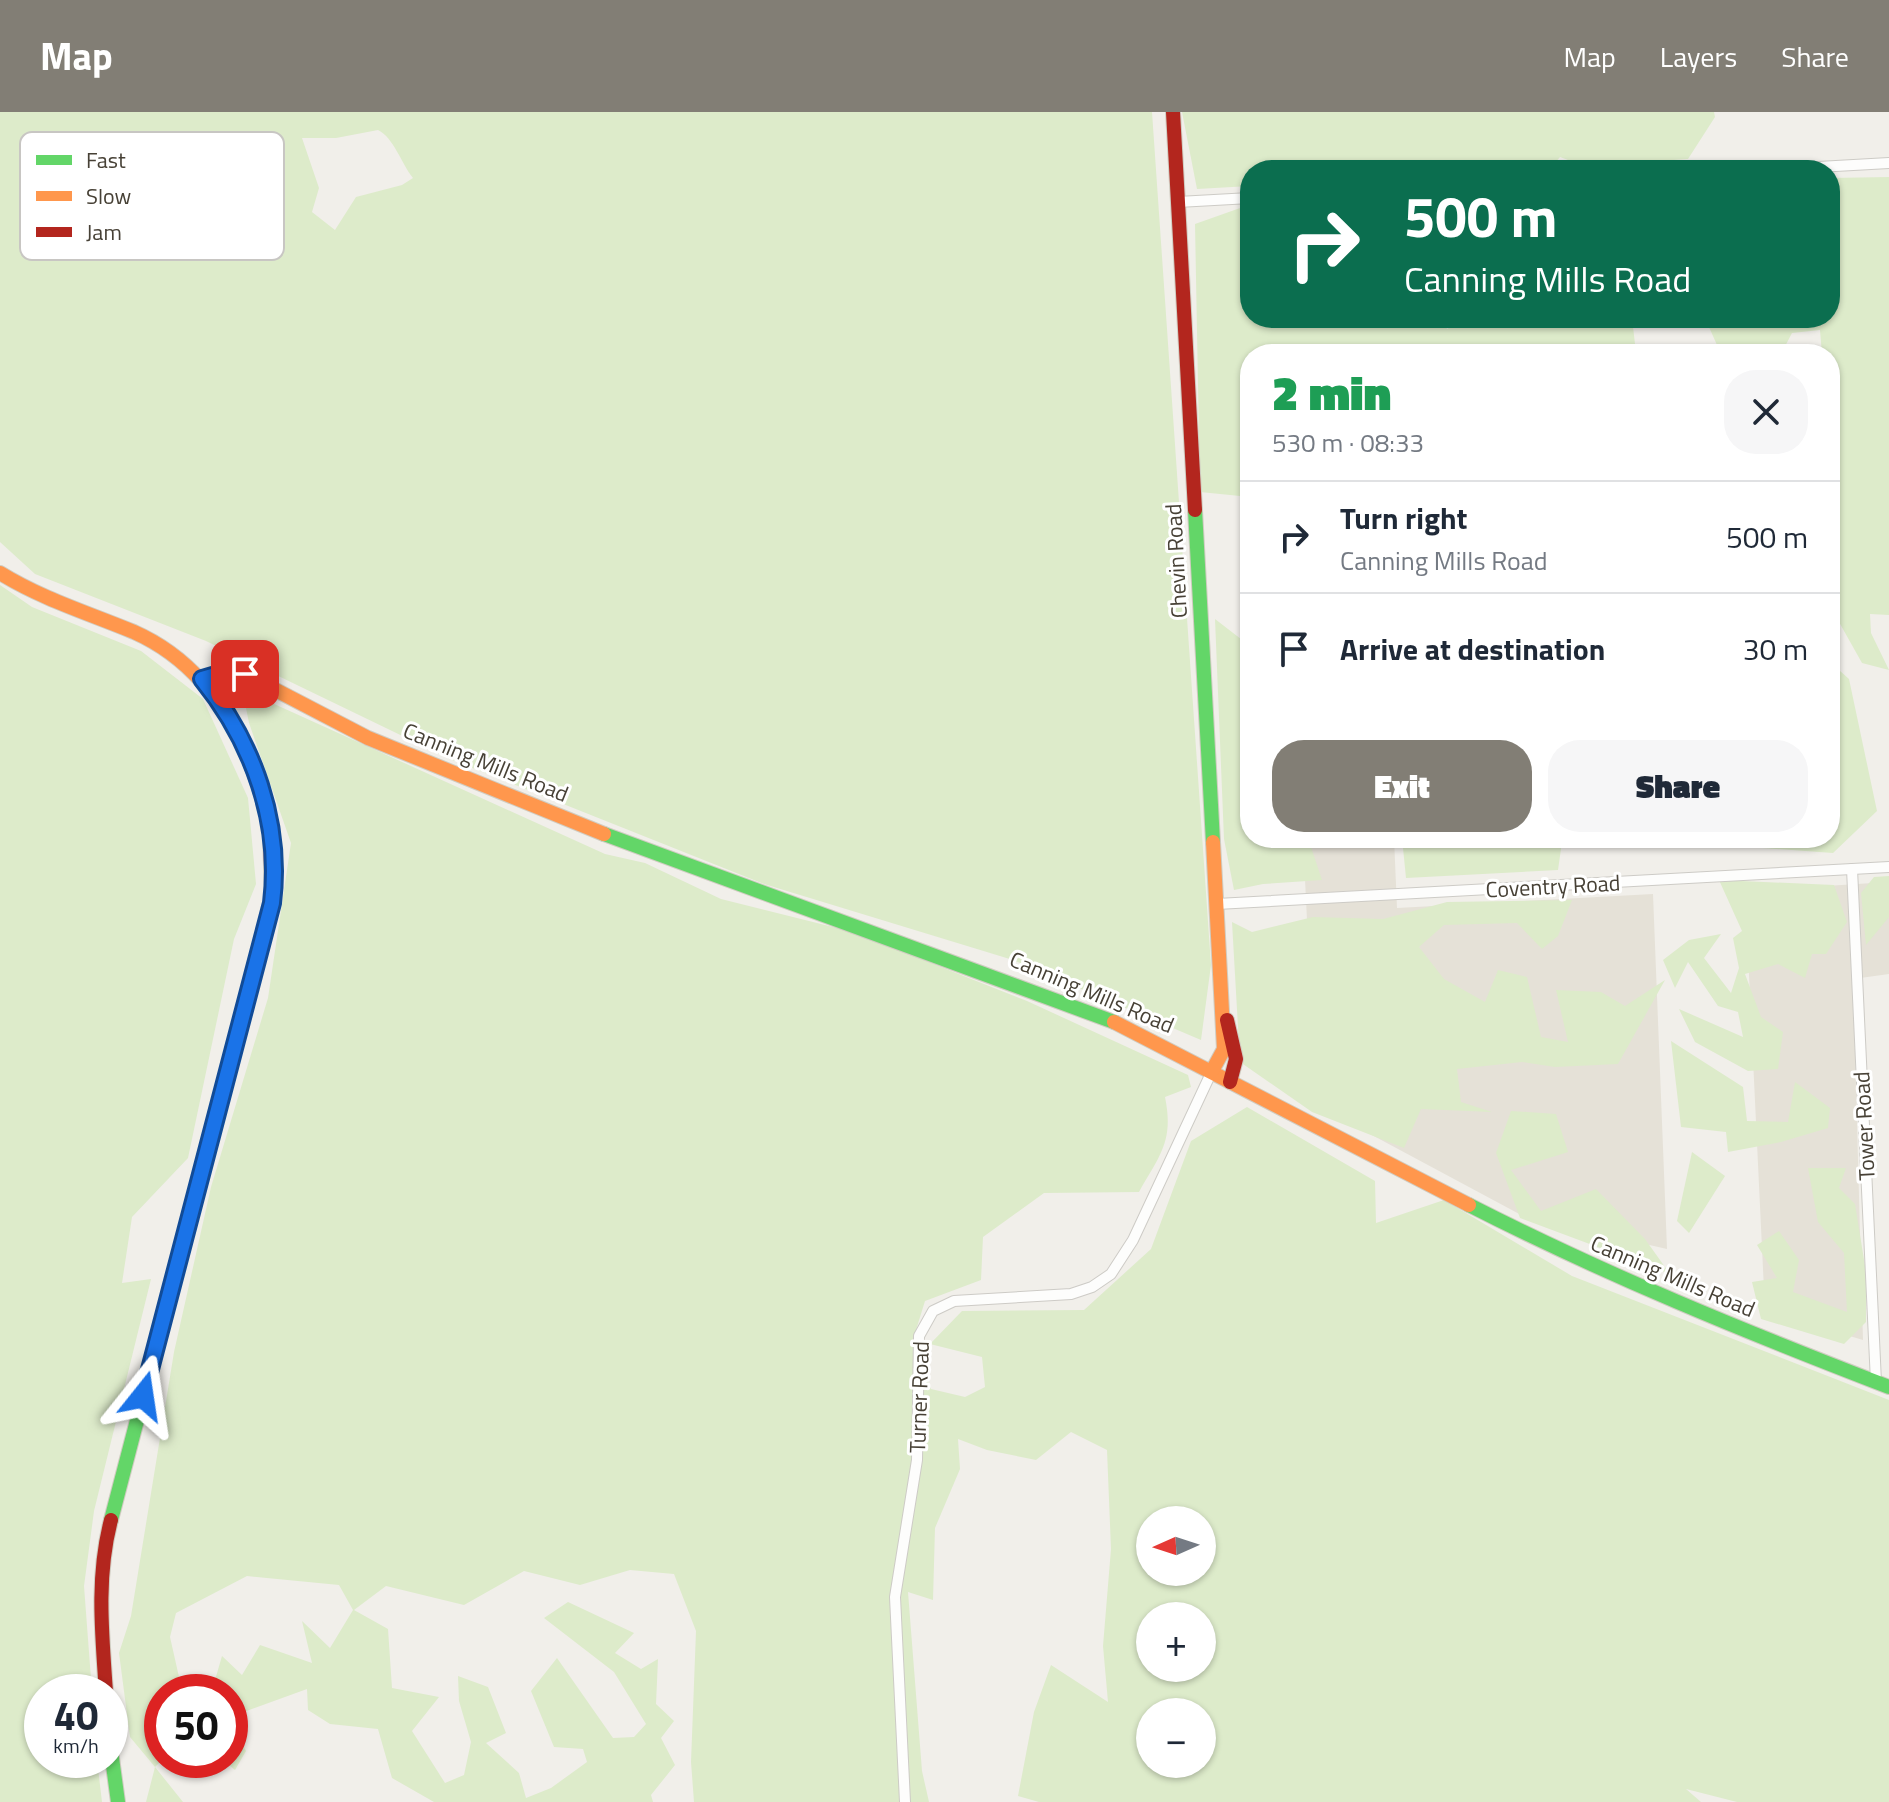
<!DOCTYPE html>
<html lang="en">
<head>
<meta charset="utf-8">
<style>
	body { margin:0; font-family:"Titillium Web",sans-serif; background:#f6f6f7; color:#1f2937; height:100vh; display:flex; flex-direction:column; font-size:30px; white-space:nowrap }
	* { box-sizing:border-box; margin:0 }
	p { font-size:26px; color:#747a83 }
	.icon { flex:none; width:44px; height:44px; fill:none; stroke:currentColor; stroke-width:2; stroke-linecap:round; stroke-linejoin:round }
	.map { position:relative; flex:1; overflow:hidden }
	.drawer { position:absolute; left:1240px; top:232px; width:600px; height:504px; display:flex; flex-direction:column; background:#fff; border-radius:32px; box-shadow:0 2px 6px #0004 }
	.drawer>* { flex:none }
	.hud { position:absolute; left:1240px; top:48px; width:600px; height:168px; border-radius:32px; box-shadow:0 2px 6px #0004; background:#0b6e4f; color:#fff; overflow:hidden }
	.needle { width:52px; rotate:267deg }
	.controls { position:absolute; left:1136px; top:1394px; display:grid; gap:16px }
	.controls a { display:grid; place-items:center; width:80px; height:80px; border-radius:50%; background:#fff; box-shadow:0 2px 6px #0004; font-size:40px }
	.speed { position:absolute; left:24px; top:1562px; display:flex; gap:16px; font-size:40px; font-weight:700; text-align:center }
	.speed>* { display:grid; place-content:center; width:104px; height:104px; border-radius:50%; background:#fff; box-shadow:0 2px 6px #0004; line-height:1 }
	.speed small { font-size:20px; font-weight:400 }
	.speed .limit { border:12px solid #d22; background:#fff; color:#111 }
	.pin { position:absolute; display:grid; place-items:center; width:68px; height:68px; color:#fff; margin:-34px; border-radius:16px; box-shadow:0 4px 12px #0006 }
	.me { position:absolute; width:88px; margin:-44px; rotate:15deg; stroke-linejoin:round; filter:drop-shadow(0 0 6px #0008) }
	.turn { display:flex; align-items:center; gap:28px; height:168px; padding:0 32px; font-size:36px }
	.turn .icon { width:104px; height:104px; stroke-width:2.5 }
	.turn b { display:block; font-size:56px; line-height:68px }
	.round { display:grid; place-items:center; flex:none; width:84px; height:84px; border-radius:32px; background:#f6f6f7 }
	.headline { display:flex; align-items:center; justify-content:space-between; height:136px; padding:0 32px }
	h1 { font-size:48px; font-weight:800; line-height:60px; color:#1e9e55 }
	.action { display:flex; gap:16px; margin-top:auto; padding:16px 32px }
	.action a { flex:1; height:92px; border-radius:32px; background:#827e75; color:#fff; font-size:32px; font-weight:800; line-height:92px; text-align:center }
	.action a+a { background:#f6f6f7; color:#1f2937 }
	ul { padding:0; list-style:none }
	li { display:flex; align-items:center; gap:24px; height:112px; padding:0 32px; border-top:2px solid #e0e1e3 }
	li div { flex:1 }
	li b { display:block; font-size:30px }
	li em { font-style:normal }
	header { display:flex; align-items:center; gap:48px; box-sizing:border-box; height:112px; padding:0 40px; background:#827e75; color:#fff }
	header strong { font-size:38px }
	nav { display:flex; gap:44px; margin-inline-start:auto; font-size:28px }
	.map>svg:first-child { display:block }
</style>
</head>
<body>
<header>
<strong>Map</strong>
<nav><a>Map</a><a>Layers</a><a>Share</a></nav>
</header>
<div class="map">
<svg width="1889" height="1690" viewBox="0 0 1889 1690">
	<rect width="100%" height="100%" fill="#f1efea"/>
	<!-- residential -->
	<g fill="#e5e1d7">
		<polygon points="1303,726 1394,726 1397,796 1653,782 1667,1137 1523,1104 1316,993"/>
		<polygon points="1889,770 1889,862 1853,867 1863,1228 1765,1199 1745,779"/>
	</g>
	<!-- green -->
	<g fill="#ddebca" fill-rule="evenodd">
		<path d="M0,0H1152L1211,853L1201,928L1013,848L764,772L450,647L206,529L35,462L0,430ZM378,18C394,26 401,51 413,66L402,73L356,85L335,118L312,100L319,76L302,26H336Z"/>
		<polygon points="1182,0 1714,0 1715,5 1688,47 1584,54 1560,45 1549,58 1250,58 1250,74 1197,77"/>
		<polygon points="1889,65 1889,503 1870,502 1871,521 1889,558 1862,551 1830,494 1830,242 1822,242 1820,218 1792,221 1781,242 1721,242 1705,206 1830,206 1830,66"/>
		<polygon points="1243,95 1250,95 1250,206 1392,206 1393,210 1428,206 1448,217 1452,206 1632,206 1635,232 1625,242 1250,242 1250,385 1200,380 1195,112"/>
		<polygon points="0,473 32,495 141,539 203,587 248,686 256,772 234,827 188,1046 132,1105 122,1171 151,1167 94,1399 84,1474 92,1580 42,1580 42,1648 97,1648 102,1690 0,1690"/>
		<polygon points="1215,507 1250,534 1250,726 1308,726 1322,768 1263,772 1234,778 1224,727"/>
		<polygon points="1830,550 1849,567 1877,699 1833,741 1735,734 1735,726 1830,726"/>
		<path d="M244,586H261L605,742L645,751L721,787L853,820L1027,889L1188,963L1191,975L1165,985C1174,1029 1160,1043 1139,1080L1044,1081L983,1125L981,1168L925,1189L912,1231L931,1277L965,1285L985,1275L982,1245L930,1232L962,1199L1084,1198L1151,1137L1191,1029L1247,995L1375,1069L1376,1111L1444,1088L1572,1164L1889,1288V1690H1737L1686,1677L1701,1690H1039L1018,1684L1034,1600L1051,1553L1108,1590L1103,1534L1111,1437L1107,1338L1071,1320L1036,1348L987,1338L958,1327L960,1357L935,1416L933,1488L908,1480L922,1659L929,1690H694L691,1650L696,1519L674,1462L630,1458L580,1473L524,1459L464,1493L386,1474L354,1498L388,1517L392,1576L439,1585L412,1619L445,1671L464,1663L471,1630L459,1589L458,1564L488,1575L506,1621L486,1631L519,1661L526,1686L551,1676L587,1650L583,1637L554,1635L531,1579L557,1546L613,1626L634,1625L646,1612L614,1560L544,1506L568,1490L634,1521L615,1541L641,1557L658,1547L656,1592L674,1609L661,1626L675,1653L651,1683L653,1690H434L392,1666L378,1617L330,1612L308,1598L307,1577L230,1605V1580H162V1648L155,1655L183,1690H146L155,1655L130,1625L119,1541L131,1504L174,1240L211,1075L268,886L291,731L249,611ZM1150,1408H1202V1460H1150ZM247,1464L339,1473L353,1498L330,1536L302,1509L312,1551L260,1533L242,1563L222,1544L213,1575L179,1565L170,1525L176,1501ZM1150,1504H1202V1556H1150ZM1150,1600H1202V1652H1150Z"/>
		<polygon points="1402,726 1561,726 1562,730 1558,758 1406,766"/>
		<polygon points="1889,764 1889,805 1866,833 1861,781 1874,765"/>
		<polygon points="1719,768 1834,773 1847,810 1826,842 1812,842 1805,866 1778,852 1745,862 1761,905 1783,920 1778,957 1748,959 1695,930 1679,897 1743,925 1738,900 1718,894 1688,850 1675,876 1663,848 1689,828 1721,822 1704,846 1731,881 1739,856 1733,826 1742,819"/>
		<polygon points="1572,788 1558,824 1542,837 1517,811 1444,813 1419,835 1444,867 1485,890 1498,858 1527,865 1541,925 1568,930 1556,878 1601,880 1625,894 1665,868 1618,952 1555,955 1522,950 1457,957 1461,990 1492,1000 1421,997 1404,1036 1312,1000 1240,950 1232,810 1252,820 1313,805 1383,807 1447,790"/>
		<polygon points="1671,929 1743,975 1747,1009 1788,1010 1795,970 1830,996 1828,1016 1781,1030 1728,1040 1726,1020 1681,1015"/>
		<polygon points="1511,999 1556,1002 1568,1040 1511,1058 1541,1099 1596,1077 1645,1127 1670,1162 1520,1106 1496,1041"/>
		<polygon points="1692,1040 1725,1064 1689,1121 1677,1109"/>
		<polygon points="1808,1056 1846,1056 1839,1076 1855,1092 1866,1160 1866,1210 1844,1232 1761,1207 1752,1170 1777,1166 1757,1133 1779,1119 1799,1148 1793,1180 1847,1200 1844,1141 1818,1110"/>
		<polygon points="230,1608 246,1639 235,1658 223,1648 230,1648"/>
	</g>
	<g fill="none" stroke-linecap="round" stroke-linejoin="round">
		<defs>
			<g id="street">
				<polyline points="1764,58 1889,51"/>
				<polyline points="1178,90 1250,86"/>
				<polyline points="1852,757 1876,1270"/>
				<polyline points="1217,792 1889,755"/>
				<polyline points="905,1690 895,1485 917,1348 919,1224 933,1199 954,1189 1071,1182 1092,1175 1111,1162 1133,1128 1212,959"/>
			</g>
			<g id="fast">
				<polyline points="1195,398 1213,730"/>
				<polyline points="604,722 1114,910"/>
				<path d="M1469,1093C1606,1163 1746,1220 1889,1275"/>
				<polyline points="111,1408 189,1109"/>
				<polyline points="110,1631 118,1690"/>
			</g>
			<g id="slow">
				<path d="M0,461C42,487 88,501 134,520C215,556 252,635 270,717"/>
				<polyline points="202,567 219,562 245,562 368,626 604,722"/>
				<polyline points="215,585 236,572 258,569"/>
				<polyline points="1114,910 1469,1093"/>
				<polyline points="1212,959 1224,937 1213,730"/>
			</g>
			<g id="jam">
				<polyline points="1173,0 1195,398"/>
				<polyline points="1227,908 1236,947 1230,970"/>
				<polyline points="189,1109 272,791 270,717"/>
				<path d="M106,1580C102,1522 96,1465 111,1408"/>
			</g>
		</defs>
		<!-- street casing -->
		<use href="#street" stroke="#cdcbc6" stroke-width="12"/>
		<!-- fast casing -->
		<use href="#fast" stroke="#d0ccc1" stroke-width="16"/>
		<!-- slow casing -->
		<use href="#slow" stroke="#d0ccc1" stroke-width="16"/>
		<!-- jam casing -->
		<use href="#jam" stroke="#d0ccc1" stroke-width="16"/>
		<!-- street -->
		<use href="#street" stroke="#fdfdfc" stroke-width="10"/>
		<!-- fast -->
		<use href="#fast" stroke="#63d668" stroke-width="14"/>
		<!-- slow -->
		<use href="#slow" stroke="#ff974d" stroke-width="14"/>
		<!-- jam -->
		<use href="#jam" stroke="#b3261e" stroke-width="14"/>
	</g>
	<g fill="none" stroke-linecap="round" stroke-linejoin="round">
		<defs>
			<path id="route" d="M143,1284L272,791C282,711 253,630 202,567L219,562H245"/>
		</defs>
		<!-- route casing -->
		<use href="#route" stroke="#114b97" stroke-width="20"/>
		<!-- route -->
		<use href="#route" stroke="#1a73e8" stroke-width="14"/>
	</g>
	<g text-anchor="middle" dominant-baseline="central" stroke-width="6" stroke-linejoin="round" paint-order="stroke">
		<!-- street labels -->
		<g font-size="22" fill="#474136" stroke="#fff">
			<text transform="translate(1176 449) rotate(-93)">Chevin Road</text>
			<text transform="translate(486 650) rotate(22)">Canning Mills Road</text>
			<text transform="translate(1553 774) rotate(-3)">Coventry Road</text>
			<text transform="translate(1092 880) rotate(23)">Canning Mills Road</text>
			<text transform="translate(1864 1014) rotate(-93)">Tower Road</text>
			<text transform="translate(1673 1164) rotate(23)">Canning Mills Road</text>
			<text transform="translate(919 1285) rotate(-88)">Turner Road</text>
		</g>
	</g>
	<!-- legend -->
	<rect x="20" y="20" width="264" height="128" rx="12" fill="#fff" stroke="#c8c6c3" stroke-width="2"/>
	<rect x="36" y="43" width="36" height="10" fill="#63d668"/>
	<rect x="36" y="79" width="36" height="10" fill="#ff974d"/>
	<rect x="36" y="115" width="36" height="10" fill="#b3261e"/>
	<g font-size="22" fill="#474136">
		<text x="86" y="56">Fast</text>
		<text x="86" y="92">Slow</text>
		<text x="86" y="128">Jam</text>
	</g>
</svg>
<div class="controls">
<a><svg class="needle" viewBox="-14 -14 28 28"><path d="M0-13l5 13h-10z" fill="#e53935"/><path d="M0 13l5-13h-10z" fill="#747a83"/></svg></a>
<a>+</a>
<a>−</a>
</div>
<div class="speed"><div>40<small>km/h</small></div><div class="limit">50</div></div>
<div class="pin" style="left:245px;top:562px;background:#d93025"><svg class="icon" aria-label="arrive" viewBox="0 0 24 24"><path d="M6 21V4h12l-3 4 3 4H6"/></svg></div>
<svg class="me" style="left:143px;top:1284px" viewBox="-20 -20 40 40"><path d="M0-17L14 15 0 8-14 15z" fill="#1a73e8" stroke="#fff" stroke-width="4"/></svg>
<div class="hud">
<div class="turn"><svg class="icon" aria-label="right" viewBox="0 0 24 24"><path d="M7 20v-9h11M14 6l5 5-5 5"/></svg><div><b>500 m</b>Canning Mills Road</div></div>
</div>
<section class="drawer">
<div class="headline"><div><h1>2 min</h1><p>530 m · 08:33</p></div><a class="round"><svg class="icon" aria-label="close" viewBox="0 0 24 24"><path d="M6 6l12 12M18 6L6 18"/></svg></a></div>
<ul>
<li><svg class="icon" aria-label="right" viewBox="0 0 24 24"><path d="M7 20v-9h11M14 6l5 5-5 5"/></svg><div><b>Turn right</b><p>Canning Mills Road</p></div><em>500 m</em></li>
<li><svg class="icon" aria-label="arrive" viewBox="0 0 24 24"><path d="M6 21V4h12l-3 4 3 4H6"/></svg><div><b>Arrive at destination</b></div><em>30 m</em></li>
</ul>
<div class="action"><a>Exit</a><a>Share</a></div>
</section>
</div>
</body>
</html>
